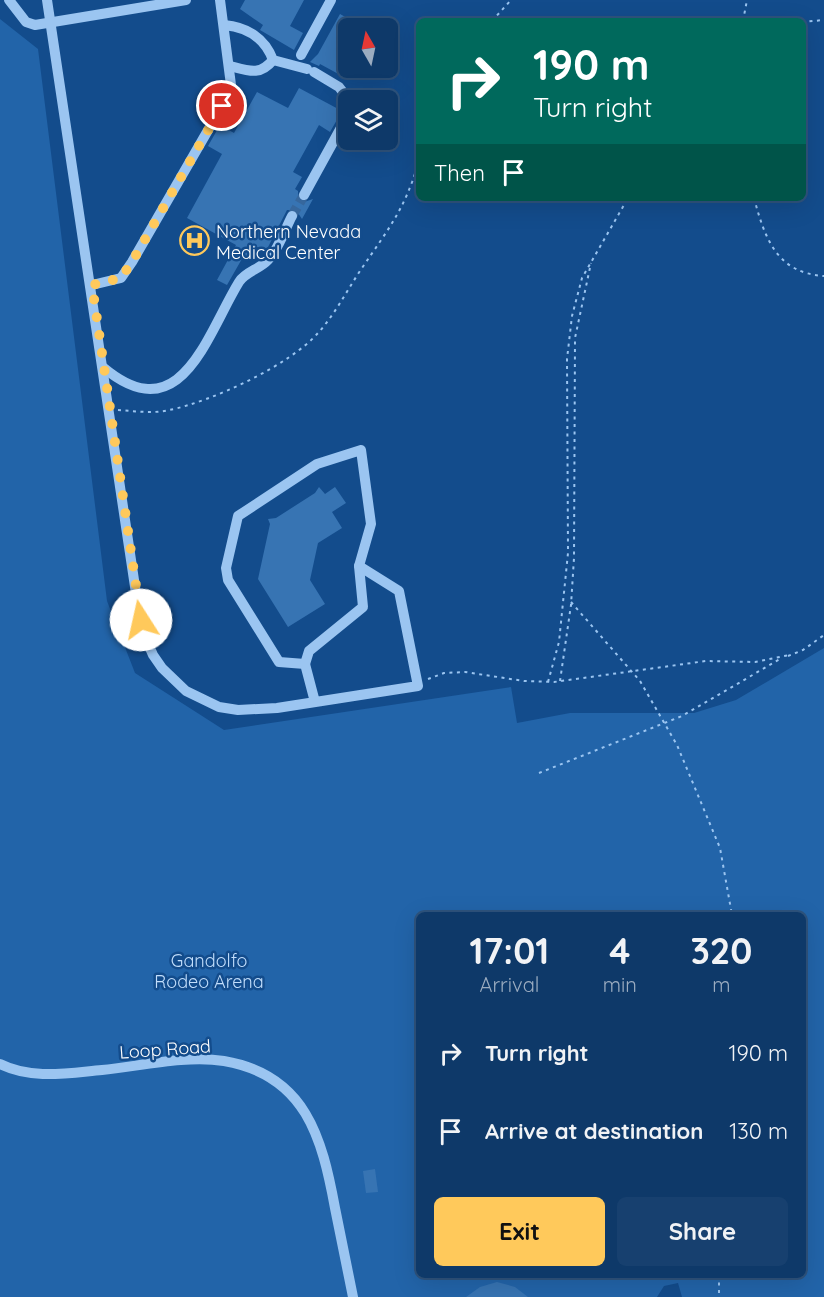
<!DOCTYPE html>
<html lang="en">
<head>
<meta charset="utf-8">
<style>
	body { margin:0; font-family:Quicksand,sans-serif; background:#17406f; color:#f1f3f6; height:100vh; display:flex; flex-direction:column; font-size:22px; white-space:nowrap }
	* { box-sizing:border-box; margin:0 }
	p { font-size:20px; color:#9bacc0 }
	.icon { flex:none; width:33px; height:33px; fill:none; stroke:currentColor; stroke-width:2; stroke-linecap:round; stroke-linejoin:round }
	.map { position:relative; flex:1; overflow:hidden }
	.details { position:absolute; left:416px; top:912px; width:390px; height:366px; display:flex; flex-direction:column; background:#0e3969; border-radius:9px; box-shadow:0 6px 24px #0002,0 0 0 2px #2e537d }
	.details>* { flex:none }
	.guide { position:absolute; left:416px; top:18px; width:390px; height:183px; border-radius:9px; box-shadow:0 6px 24px #0002,0 0 0 2px #2e537d; background:#00695c; color:#fff; overflow:hidden }
	.needle { width:39px; rotate:351deg }
	.buttons { position:absolute; left:338px; top:18px; display:grid; gap:12px }
	.buttons a { display:grid; place-items:center; width:60px; height:60px; border-radius:9px; background:#0e3969; box-shadow:0 6px 24px #0002,0 0 0 2px #2e537d; font-size:30px }
	.pin { position:absolute; display:grid; place-items:center; width:51px; height:51px; color:#fff; margin:-26px; border:3px solid #fff; border-radius:50%; box-shadow:0 2px 6px #0007 }
	.me { position:absolute; width:66px; margin:-33px; rotate:350deg; stroke-linejoin:round; filter:drop-shadow(0 0 4px #0008) }
	.turn { display:flex; align-items:center; gap:21px; height:126px; padding:0 18px; font-size:27px }
	.turn .icon { width:78px; height:78px; stroke-width:2.5 }
	.turn b { display:block; font-size:42px; line-height:51px }
	.then { display:flex; align-items:center; height:57px; padding:0 18px; background:#0003; gap:12px; font-size:22px }
	.eta { display:flex; justify-content:space-evenly; align-items:center; height:102px; text-align:center }
	.eta b { font-size:36px; font-weight:700; line-height:42px }
	.button { display:flex; gap:12px; margin-top:auto; padding:12px 18px }
	.button a { flex:1; height:69px; border-radius:9px; background:#ffc95b; color:#111; font-size:24px; font-weight:700; line-height:69px; text-align:center }
	.button a+a { background:#17406f; color:#f1f3f6 }
	ul { padding:0; list-style:none }
	li { display:flex; align-items:center; gap:18px; height:78px; padding:0 18px }
	li div { flex:1 }
	li b { display:block; font-size:22px }
	li em { font-style:normal }
	.map>svg:first-child { display:block }
</style>
</head>
<body>
<div class="map">
<svg width="824" height="1297" viewBox="0 0 824 1297">
	<rect width="100%" height="100%" fill="#134c8c"/>
	<!-- green -->
	<path fill="#2264a9" fill-rule="evenodd" d="M0,19L38,49L107,601L135,673L224,730L511,687L517,723L570,713H694L736,700L824,648V1297H682L678,1283L664,1286L657,1297H0ZM418,915H802V1275H418Z"/>
	<!-- building -->
	<g fill="#3774b3">
		<polygon points="245,0 304,0 290,26 303,33 294,50 260,30 263,25 240,9"/>
		<polygon points="340,14 365,28 348,28 348,69 344,77 320,64 319,66 310,62 318,54"/>
		<polygon points="299,88 342,111 330,132 319,125 293,172 302,177 295,189 298,191 298,199 304,202 313,199 302,219 296,210 287,210 266,251 257,247 249,261 243,257 227,285 217,280 236,245 187,218 222,154 208,146 220,125 234,133 257,92 288,108"/>
		<polygon points="319,487 325,494 335,487 346,503 332,512 342,528 318,543 310,580 325,604 288,627 258,579 270,524 268,519 276,518 315,493"/>
		<polygon points="375,1169 378,1192 366,1193 363,1171"/>
		<polygon points="497,1282 515,1287 528,1297 466,1297 480,1287"/>
	</g>
	<g fill="none" stroke-linecap="round" stroke-linejoin="round">
		<!-- minor-tunnel -->
		<polyline stroke="#36679d" stroke-width="10" stroke-dasharray="10 5" stroke-linecap="butt" points="292,216 304,195"/>
		<!-- path -->
		<g stroke="#9bc5f1" stroke-width="2" stroke-dasharray="3 4.5" stroke-linecap="butt">
			<polyline points="492,21 511,0"/>
			<polyline points="743,21 747,0"/>
			<polyline points="802,22 824,20"/>
			<path d="M754,198C765,239 777,273 824,276"/>
			<path d="M118,410C135,411 152,414 169,410C211,402 290,365 318,333C336,313 347,290 362,268C387,231 405,209 418,164"/>
			<polyline points="571,602 640,681 677,745 720,848 732,915"/>
			<polyline points="788,656 803,650 824,635"/>
			<polyline points="428,679 444,673 465,672 524,681 554,682 706,661 755,662 789,655"/>
			<polyline points="560,681 571,605 574,558 575,338 591,263"/>
			<polyline points="548,682 559,642 568,553 567,359 572,316 582,278 628,198"/>
			<polyline points="539,773 682,716 780,659"/>
			<polyline points="719,1275 719,1297"/>
		</g>
		<!-- minor -->
		<g stroke="#9bc5f1" stroke-width="10">
			<polyline points="9,0 26,22 35,25 186,0"/>
			<polyline points="47,0 137,600 146,639 153,655 162,668 186,691 219,707 238,710 277,708 418,686 399,591 359,566 371,524 361,450 317,464 238,516 226,568 228,580 279,662 305,664 315,702"/>
			<path d="M224,25C247,27 265,38 273,60L307,69"/>
			<polyline points="301,55 331,0"/>
			<path d="M230,66C249,71 260,76 273,60"/>
			<polyline points="314,72 339,87 349,100"/>
			<polyline points="304,195 348,115"/>
			<polyline points="92,285 121,278 132,262 222,106 231,85 220,0"/>
			<path d="M104,368C181,432 207,334 239,282C245,272 260,269 268,260C279,249 285,229 292,216"/>
			<polyline points="305,664 309,651 363,607 359,566"/>
			<path d="M0,1064C32,1080 68,1073 102,1070C141,1066 186,1055 224,1061C306,1075 322,1138 335,1208C341,1238 347,1267 353,1297"/>
		</g>
	</g>
	<g fill="none" stroke-linecap="round" stroke-linejoin="round">
		<!-- route -->
		<polyline stroke="#ffc95b" stroke-width="10" stroke-dasharray="0 18" points="141,620 92,285 121,278 132,262 222,106"/>
	</g>
	<!-- icons -->
	<defs>
		<symbol id="hospital-ring" viewBox="-11 -11 22 22"><circle r="9.5" fill="#134c8c" stroke="#ffc95b" stroke-width="1.5"/><path d="M-5-5h3v3.5h4V-5h3V5h-3V1.5h-4V5h-3Z" fill="#ffc95b"/></symbol>
	</defs>
	<g fill-rule="evenodd">
		<use href="#hospital-ring" x="178" y="224" width="33" height="33"/>
	</g>
	<g text-anchor="middle" dominant-baseline="central" stroke-width="5" stroke-linejoin="round" paint-order="stroke">
		<!-- poi labels -->
		<g font-size="18" fill="#fff" stroke="#134c8c" text-anchor="start">
			<text x="216" y="231">Northern Nevada<tspan x="216" dy="21">Medical Center</tspan></text>
		</g>
		<!-- park labels -->
		<g font-size="18" fill="#c2defc" stroke="#134c8c">
			<text x="209" y="960">Gandolfo<tspan x="209" dy="21">Rodeo Arena</tspan></text>
		</g>
		<!-- street labels -->
		<g font-size="18" fill="#fff" stroke="#134c8c">
			<text transform="translate(165 1049) rotate(-4)">Loop Road</text>
		</g>
	</g>
</svg>
<div class="buttons">
<a><svg class="needle" viewBox="-14 -14 28 28"><path d="M0-13l5 13h-10z" fill="#e53935"/><path d="M0 13l5-13h-10z" fill="#9bacc0"/></svg></a>
<a><svg class="icon" aria-label="layers" viewBox="0 0 24 24"><path d="M12 4l9 5-9 5-9-5zM3 14l9 5 9-5"/></svg></a>
</div>
<div class="pin" style="left:222px;top:106px;background:#d93025"><svg class="icon" aria-label="arrive" viewBox="0 0 24 24"><path d="M6 21V4h12l-3 4 3 4H6"/></svg></div>
<svg class="me" style="left:141px;top:620px" viewBox="-20 -20 40 40"><circle r="19" fill="#fff"/><path d="M0-13L10 11 0 6-10 11z" fill="#ffc95b"/></svg>
<div class="guide">
<div class="turn"><svg class="icon" aria-label="right" viewBox="0 0 24 24"><path d="M7 20v-9h11M14 6l5 5-5 5"/></svg><div><b>190 m</b>Turn right</div></div>
<div class="then">Then<svg class="icon" aria-label="arrive" viewBox="0 0 24 24"><path d="M6 21V4h12l-3 4 3 4H6"/></svg></div>
</div>
<section class="details">
<div class="eta">
<div><b>17:01</b><p>Arrival</p></div>
<div><b>4</b><p>min</p></div>
<div><b>320</b><p>m</p></div>
</div>
<ul>
<li><svg class="icon" aria-label="right" viewBox="0 0 24 24"><path d="M7 20v-9h11M14 6l5 5-5 5"/></svg><div><b>Turn right</b></div><em>190 m</em></li>
<li><svg class="icon" aria-label="arrive" viewBox="0 0 24 24"><path d="M6 21V4h12l-3 4 3 4H6"/></svg><div><b>Arrive at destination</b></div><em>130 m</em></li>
</ul>
<div class="button"><a>Exit</a><a>Share</a></div>
</section>
</div>
</body>
</html>
